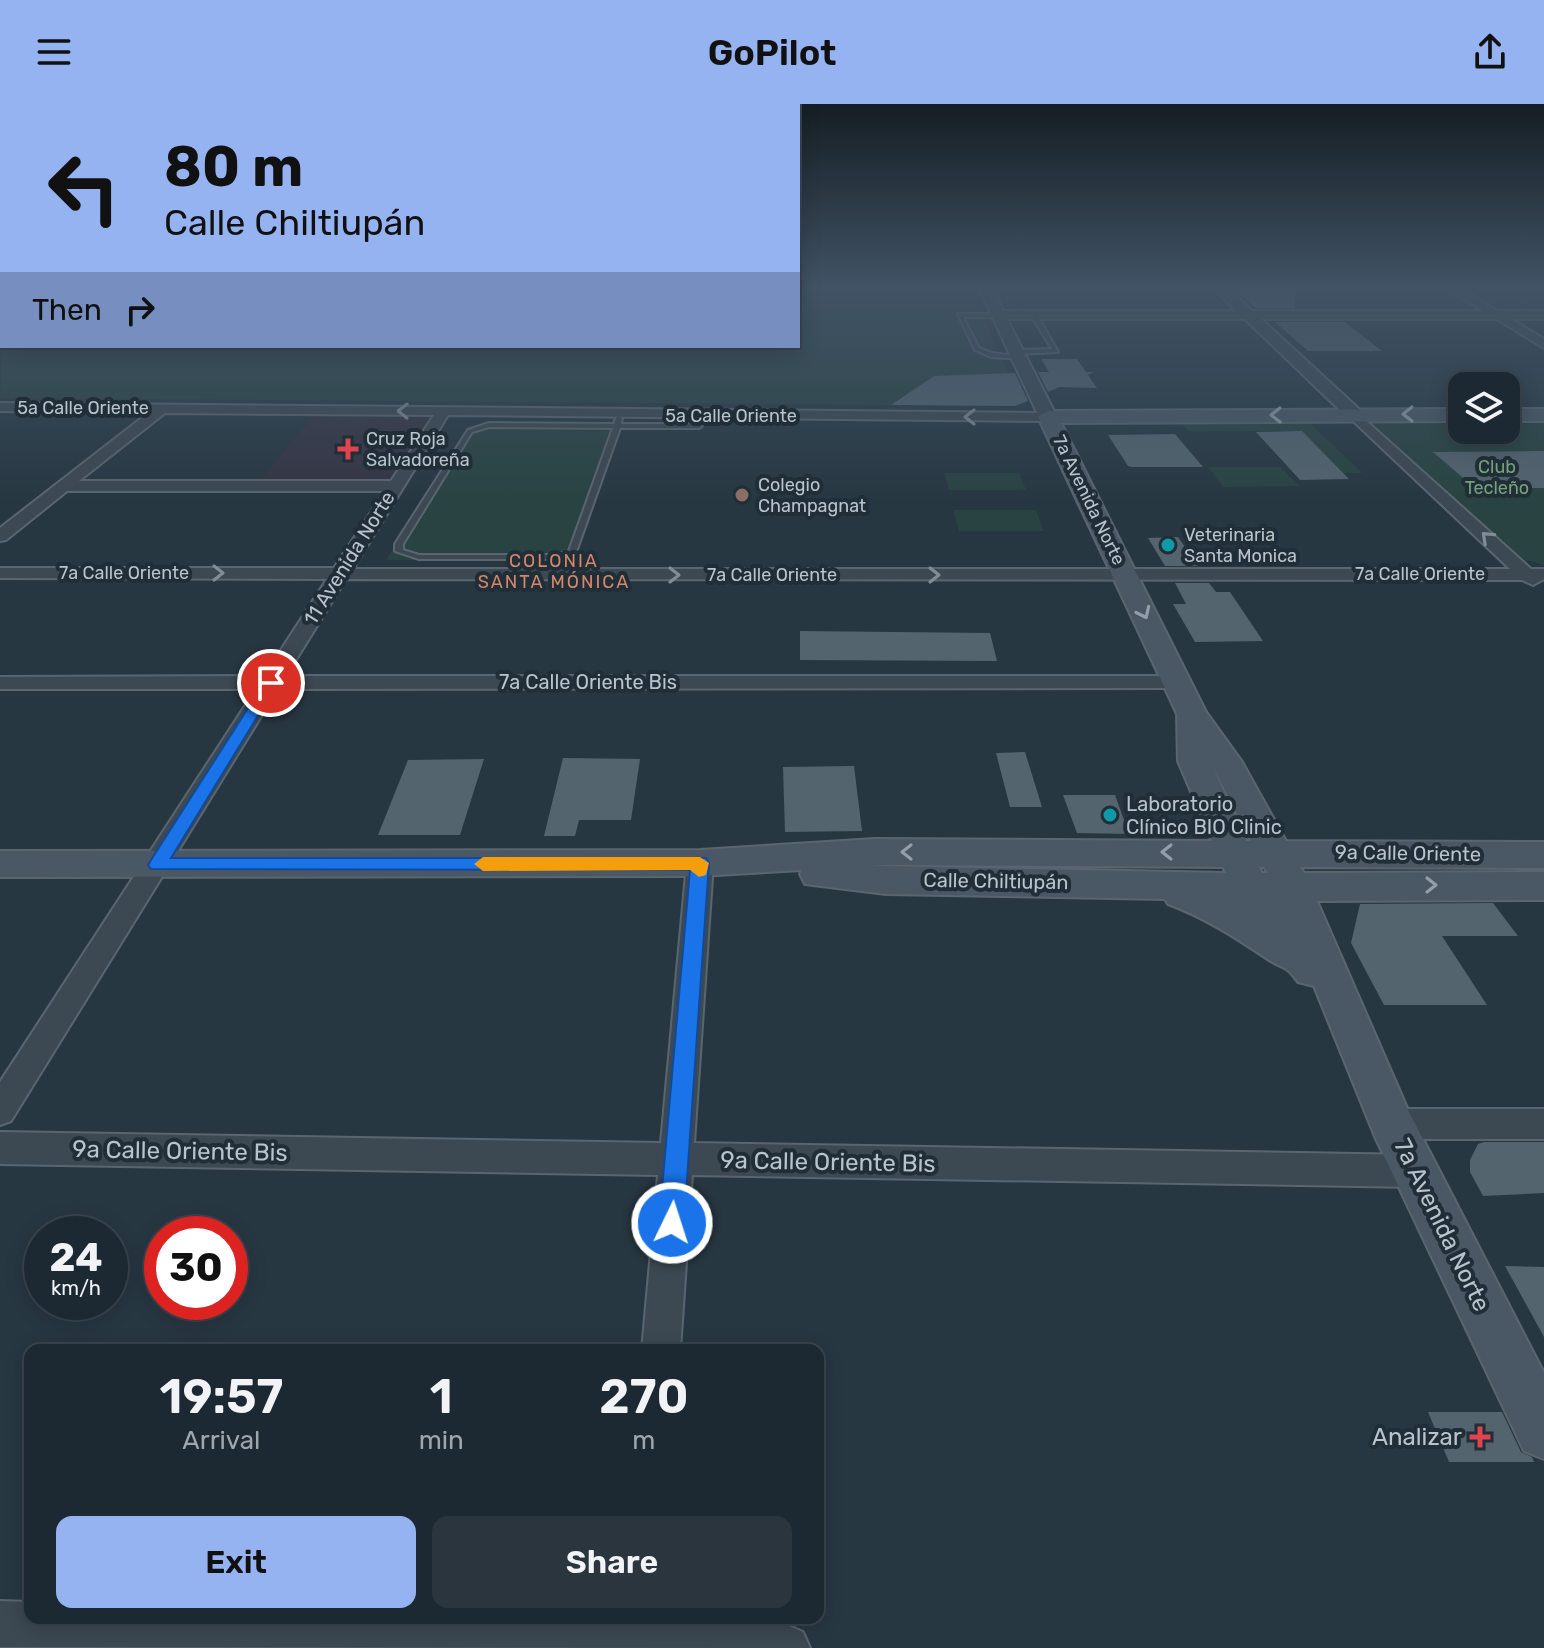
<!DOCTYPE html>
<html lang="en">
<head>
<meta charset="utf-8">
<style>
	body { margin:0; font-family:Rubik,sans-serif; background:#2a353e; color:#f1f3f6; height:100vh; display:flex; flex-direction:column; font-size:30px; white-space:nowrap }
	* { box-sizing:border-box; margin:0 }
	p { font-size:26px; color:#a0a6ac }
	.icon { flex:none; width:44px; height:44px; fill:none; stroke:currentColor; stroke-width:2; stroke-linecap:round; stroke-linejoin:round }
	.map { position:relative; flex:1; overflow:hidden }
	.side { position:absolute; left:24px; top:1240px; width:800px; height:280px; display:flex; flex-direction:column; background:#1d2932; border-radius:16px; box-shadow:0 4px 20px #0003,0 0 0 2px #3b454d }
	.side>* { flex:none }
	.banner { position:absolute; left:0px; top:0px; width:800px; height:244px; box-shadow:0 4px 20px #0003,0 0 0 2px #3b454d; background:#95b2f1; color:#111; overflow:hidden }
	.controls { position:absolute; left:1448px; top:268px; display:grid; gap:16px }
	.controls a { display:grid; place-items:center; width:72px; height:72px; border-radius:16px; background:#1d2932; box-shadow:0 4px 20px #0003,0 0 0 2px #3b454d; font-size:40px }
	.speed { position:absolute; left:24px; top:1112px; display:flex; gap:16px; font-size:40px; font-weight:700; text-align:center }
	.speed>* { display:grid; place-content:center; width:104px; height:104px; border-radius:50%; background:#1d2932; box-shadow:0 4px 20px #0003,0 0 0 2px #3b454d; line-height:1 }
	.speed small { font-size:20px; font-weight:400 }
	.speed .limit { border:12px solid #d22; background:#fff; color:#111 }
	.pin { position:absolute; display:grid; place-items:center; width:68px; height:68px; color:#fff; margin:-34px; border:4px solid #fff; border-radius:50%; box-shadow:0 2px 8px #0007 }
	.me { position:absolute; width:88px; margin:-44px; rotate:4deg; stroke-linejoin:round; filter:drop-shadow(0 0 6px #0008) }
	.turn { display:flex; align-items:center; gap:28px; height:168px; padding:0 32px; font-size:36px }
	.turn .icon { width:104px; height:104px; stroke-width:2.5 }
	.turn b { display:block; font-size:56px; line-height:68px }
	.then { display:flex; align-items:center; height:76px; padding:0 32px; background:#0003; gap:16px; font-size:30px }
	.eta { display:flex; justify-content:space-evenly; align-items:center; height:136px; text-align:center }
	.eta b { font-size:48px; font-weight:600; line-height:56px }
	.button { display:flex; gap:16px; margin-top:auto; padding:16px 32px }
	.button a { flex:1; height:92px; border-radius:16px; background:#95b2f1; color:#111; font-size:32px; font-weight:600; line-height:92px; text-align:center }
	.button a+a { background:#2a353e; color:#f1f3f6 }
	header { display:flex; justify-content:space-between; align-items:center; height:104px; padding:0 32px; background:#95b2f1; color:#111; font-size:36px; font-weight:600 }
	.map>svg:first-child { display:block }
</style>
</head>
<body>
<header><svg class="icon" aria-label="menu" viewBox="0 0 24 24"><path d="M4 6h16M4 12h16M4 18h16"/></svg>GoPilot<svg class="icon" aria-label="share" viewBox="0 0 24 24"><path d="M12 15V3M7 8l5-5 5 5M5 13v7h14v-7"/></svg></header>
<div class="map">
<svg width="1544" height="1544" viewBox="0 0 1544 1544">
	<rect width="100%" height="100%" fill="#273742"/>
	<!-- medical -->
	<polygon fill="#343443" points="313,312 432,313 391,378 259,378"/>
	<!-- green -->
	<g fill="#294342">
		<polygon points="798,182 968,182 1022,299 1015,302 0,294 2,238 2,242 798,242"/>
		<polygon points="1462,312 1462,326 1506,326 1506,312 1544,312 1544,461 1514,452 1368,319 1376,313"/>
		<polygon points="1180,318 1309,318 1362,369 1342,369 1302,327 1188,327"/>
		<polygon points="466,325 613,327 568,458 386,456"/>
		<polygon points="1208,363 1281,363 1299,382 1223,383"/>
		<polygon points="944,369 1019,369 1026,386 949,386"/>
		<polygon points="953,406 1036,406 1044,427 959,427"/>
	</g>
	<!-- building -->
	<g fill="#53646f">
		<polygon points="1231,182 1295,182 1295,204 1256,204"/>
		<polygon points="1275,218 1345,218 1382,247 1308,247"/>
		<polygon points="1041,255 1077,255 1086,268 1094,268 1088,271 1097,284 1059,283 1048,288 1038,268 1049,268"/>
		<polygon points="1015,269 1028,297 1015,302 891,301 934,272"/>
		<polygon points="1302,327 1349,375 1300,376 1256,328"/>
		<polygon points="1175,330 1203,363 1132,363 1128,362 1108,331"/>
		<polygon points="1544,347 1544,384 1476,385 1433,348"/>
		<polygon points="1178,433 1198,462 1165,462 1148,434"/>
		<polygon points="1175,479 1209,479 1216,488 1230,488 1263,537 1195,538 1173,500 1186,500"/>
		<polygon points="800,527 990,529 997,557 800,556"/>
		<polygon points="1025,648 1042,703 1010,703 996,649"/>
		<polygon points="563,654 640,655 631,716 579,716 575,732 544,732"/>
		<polygon points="484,655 460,731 378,731 408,656"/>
		<polygon points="854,662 862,727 785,728 783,663"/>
		<polygon points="1063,691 1115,691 1129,730 1077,729"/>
		<polygon points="1493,799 1518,832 1442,832 1487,901 1384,901 1351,839 1360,800"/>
		<polygon points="1484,1038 1544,1038 1544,1089 1483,1092 1470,1068 1470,1056 1478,1040"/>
		<polygon points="1505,1162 1544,1163 1544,1233"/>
		<polygon points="1428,1308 1502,1308 1521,1348 1532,1353 1534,1358 1449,1358"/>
	</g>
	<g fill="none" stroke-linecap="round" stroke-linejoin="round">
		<defs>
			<g id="service">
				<polygon points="1034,209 1037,211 1058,248 1017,250 1014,248 1017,246 1052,245 1031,211"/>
				<polygon points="958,210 1000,210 998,213 963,213 979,244 992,249 1022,253 1022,255 991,253 975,246"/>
				<path d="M704,309L707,311L702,322L699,324H620L575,451L555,455H419L395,447V440L468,326L489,319L614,320L616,314L619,312L622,314L621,320H697L701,311ZM489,323L613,324L569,447L555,451H419L403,446V440L472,328Z"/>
			</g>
			<g id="minor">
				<polygon points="1443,182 1456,182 1544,235 1544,244"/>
				<path d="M0,299L1048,309L1055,313L1048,317L448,311L353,465H1510L1349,313V307L1354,306L1531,465H1544V475L1533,481L1522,476L346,475L286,572H1176L1186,578L1176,584L278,585L11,1017L0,1021V978L256,585H0V573L264,572L327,475L0,474V464H334L385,387H67L6,436L0,437V424L148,309L0,307ZM165,309L434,311L391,377H79Z"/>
				<polygon points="700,749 709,752 713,759 694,1039 1416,1051 1428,1055 1433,1067 1428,1079 1416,1083 692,1071 680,1246 642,1246 658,1071 0,1060 0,1028 661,1039 687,759 691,752"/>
				<polygon points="1392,1005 1544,1005 1544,1035 1392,1035 1381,1031 1376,1020 1381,1009"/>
				<polygon points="0,1497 30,1498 30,1514 663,1514 663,1517 787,1521 803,1528 810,1544 0,1543"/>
			</g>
			<polygon id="tertiary" points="978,182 991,182 1003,207 1236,207 1212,182 1226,182 1252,207 1544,207 1544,215 1261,215 1360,306 1363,310 1360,314 1348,314 1245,215 1007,215 1057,313 1048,318 1039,313"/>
			<g id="secondary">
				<path d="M1462,305V317L1061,319L1206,608L1242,658L1286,737L1544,738V764L1300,763L1304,769L1544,768V796L1317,797L1408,1006L1544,1269V1355L1524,1347L1376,1035L1314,882L1298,878C1285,860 1285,866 1269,856C1236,834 1206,814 1168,800L1165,795L886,790L805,780L800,770L802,766L700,772L0,773V747L700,746L875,735L1212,737L1178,657L1177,610L1038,313L1048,307ZM1213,663L1251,737H1246ZM872,761L1223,763L1226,769L886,762ZM1259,763H1264L1268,769H1262Z"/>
				<rect x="1506" y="305" width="38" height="12"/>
			</g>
		</defs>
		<!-- service casing -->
		<use href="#service" stroke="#5a666f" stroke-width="4"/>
		<!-- minor casing -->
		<use href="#minor" stroke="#5a666f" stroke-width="4"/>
		<!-- tertiary casing -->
		<use href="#tertiary" stroke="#5a666f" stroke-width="4"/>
		<!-- secondary casing -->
		<use href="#secondary" stroke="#5a666f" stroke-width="4"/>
		<!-- service -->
		<use href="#service" fill="#3c4852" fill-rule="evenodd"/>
		<!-- minor -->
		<use href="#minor" fill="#3c4852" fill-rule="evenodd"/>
		<!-- tertiary -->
		<use href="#tertiary" fill="#3c4852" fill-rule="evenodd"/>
		<!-- secondary -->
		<use href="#secondary" fill="#4a5865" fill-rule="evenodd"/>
	</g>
	<!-- one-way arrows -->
	<defs><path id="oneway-chevron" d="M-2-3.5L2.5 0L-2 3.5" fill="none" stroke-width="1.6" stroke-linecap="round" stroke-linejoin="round" transform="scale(2)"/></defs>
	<g stroke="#818c95">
		<use href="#oneway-chevron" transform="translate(403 307) rotate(-179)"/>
		<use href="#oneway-chevron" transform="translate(970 313) rotate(-180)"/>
		<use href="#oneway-chevron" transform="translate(1487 433) rotate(-137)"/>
		<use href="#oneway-chevron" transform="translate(218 469)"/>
		<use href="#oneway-chevron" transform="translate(674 471)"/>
		<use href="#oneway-chevron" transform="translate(934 471)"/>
	</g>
	<g stroke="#929ea8">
		<use href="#oneway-chevron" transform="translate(1408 310) rotate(-180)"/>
		<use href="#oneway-chevron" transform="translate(1276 311) rotate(179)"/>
		<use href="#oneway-chevron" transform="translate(1144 509) rotate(65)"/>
		<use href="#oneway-chevron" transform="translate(907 748) rotate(180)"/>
		<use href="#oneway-chevron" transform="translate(1167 748) rotate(180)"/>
		<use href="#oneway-chevron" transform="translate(1431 781)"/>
	</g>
	<!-- sky -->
	<linearGradient id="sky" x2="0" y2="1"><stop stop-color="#151e24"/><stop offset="0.46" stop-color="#415365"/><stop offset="1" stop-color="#415365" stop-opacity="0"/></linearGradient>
	<rect width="1544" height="398" fill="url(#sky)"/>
	<!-- route -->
	<polygon fill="#1a73e8" stroke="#114b97" stroke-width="2" points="271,574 278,579 171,754 706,754 709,759 684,1119 680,1127 672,1131 663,1127 659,1119 690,766 151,765 148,761 151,756 264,579"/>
	<!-- slow -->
	<polygon fill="#f59e0b" points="483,753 700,753 709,759 706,771 699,773 690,766 483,767 474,760"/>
	<!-- markers -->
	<g fill="#e0444e" stroke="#202e37" stroke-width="3">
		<path d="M344 333h8v8h8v8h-8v8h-8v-8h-8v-8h8z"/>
		<path d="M1476 1321h8v8h8v8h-8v8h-8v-8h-8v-8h8z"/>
	</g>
	<circle fill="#8d6e63" stroke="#202e37" stroke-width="3" cx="742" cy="391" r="8"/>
	<g fill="#0f9aa8" stroke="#202e37" stroke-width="3">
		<circle cx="1168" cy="441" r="8"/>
		<circle cx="1110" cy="711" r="8"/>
	</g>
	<g text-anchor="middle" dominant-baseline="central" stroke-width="8" stroke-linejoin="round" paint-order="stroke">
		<!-- far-street labels -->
		<g font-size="18" fill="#b9c3cc" stroke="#202e37">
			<text x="83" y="304">5a Calle Oriente</text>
			<text x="731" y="312">5a Calle Oriente</text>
			<text transform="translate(1089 396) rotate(64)">7a Avenida Norte</text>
			<text x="124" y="469">7a Calle Oriente</text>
			<text x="1420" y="470">7a Calle Oriente</text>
			<text x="772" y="471">7a Calle Oriente</text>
		</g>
		<!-- far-poi labels -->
		<g font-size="18" fill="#b9c3cc" stroke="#202e37" text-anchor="start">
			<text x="366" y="335">Cruz Roja<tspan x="366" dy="21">Salvadoreña</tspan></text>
			<text x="758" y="381">Colegio<tspan x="758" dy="21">Champagnat</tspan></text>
			<text x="1184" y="431">Veterinaria<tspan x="1184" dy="21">Santa Monica</tspan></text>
		</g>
		<!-- far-park labels -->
		<g font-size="18" fill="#77a17a" stroke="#202e37">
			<text x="1497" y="363">Club<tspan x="1497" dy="21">Tecleño</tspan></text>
		</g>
		<!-- far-neighbourhood labels -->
		<g font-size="18" letter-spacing="2" fill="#d4876b" stroke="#202e37">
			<text x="554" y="457">COLONIA<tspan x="554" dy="21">SANTA MÓNICA</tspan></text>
		</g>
		<!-- street labels -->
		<g font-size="20" fill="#b9c3cc" stroke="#202e37">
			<text transform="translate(349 454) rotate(-58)">11 Avenida Norte</text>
			<text x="588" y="578">7a Calle Oriente Bis</text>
			<text transform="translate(1408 749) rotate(1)">9a Calle Oriente</text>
			<text transform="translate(996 777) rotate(1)">Calle Chiltiupán</text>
		</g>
		<!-- poi labels -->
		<g font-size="20" fill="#b9c3cc" stroke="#202e37" text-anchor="start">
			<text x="1126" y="700">Laboratorio<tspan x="1126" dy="23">Clínico BIO Clinic</tspan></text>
		</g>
		<!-- near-street labels -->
		<g font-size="24" fill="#b9c3cc" stroke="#202e37">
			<text transform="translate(180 1047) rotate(1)">9a Calle Oriente Bis</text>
			<text transform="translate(828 1058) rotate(1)">9a Calle Oriente Bis</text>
			<text transform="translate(1442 1121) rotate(64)">7a Avenida Norte</text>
		</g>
		<!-- near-poi labels -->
		<g font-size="24" fill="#b9c3cc" stroke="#202e37" text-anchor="end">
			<text x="1462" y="1333">Analizar</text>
		</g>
	</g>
</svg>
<div class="controls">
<a><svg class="icon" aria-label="layers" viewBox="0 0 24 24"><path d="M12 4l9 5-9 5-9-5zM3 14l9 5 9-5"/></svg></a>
</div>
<div class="speed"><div>24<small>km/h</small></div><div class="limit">30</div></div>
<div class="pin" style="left:271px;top:579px;background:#d93025"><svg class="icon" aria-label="arrive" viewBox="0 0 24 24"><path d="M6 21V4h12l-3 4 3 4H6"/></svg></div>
<svg class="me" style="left:672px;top:1119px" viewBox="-20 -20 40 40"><circle r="17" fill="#1a73e8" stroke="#fff" stroke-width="3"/><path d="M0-11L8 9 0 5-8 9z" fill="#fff"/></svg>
<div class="banner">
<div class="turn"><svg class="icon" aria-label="left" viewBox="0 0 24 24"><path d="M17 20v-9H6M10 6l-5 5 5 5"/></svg><div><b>80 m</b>Calle Chiltiupán</div></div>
<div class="then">Then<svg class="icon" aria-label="right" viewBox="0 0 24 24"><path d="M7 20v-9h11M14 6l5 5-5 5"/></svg></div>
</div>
<section class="side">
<div class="eta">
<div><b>19:57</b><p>Arrival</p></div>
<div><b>1</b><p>min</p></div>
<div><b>270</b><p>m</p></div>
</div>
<div class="button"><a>Exit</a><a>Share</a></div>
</section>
</div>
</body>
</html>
